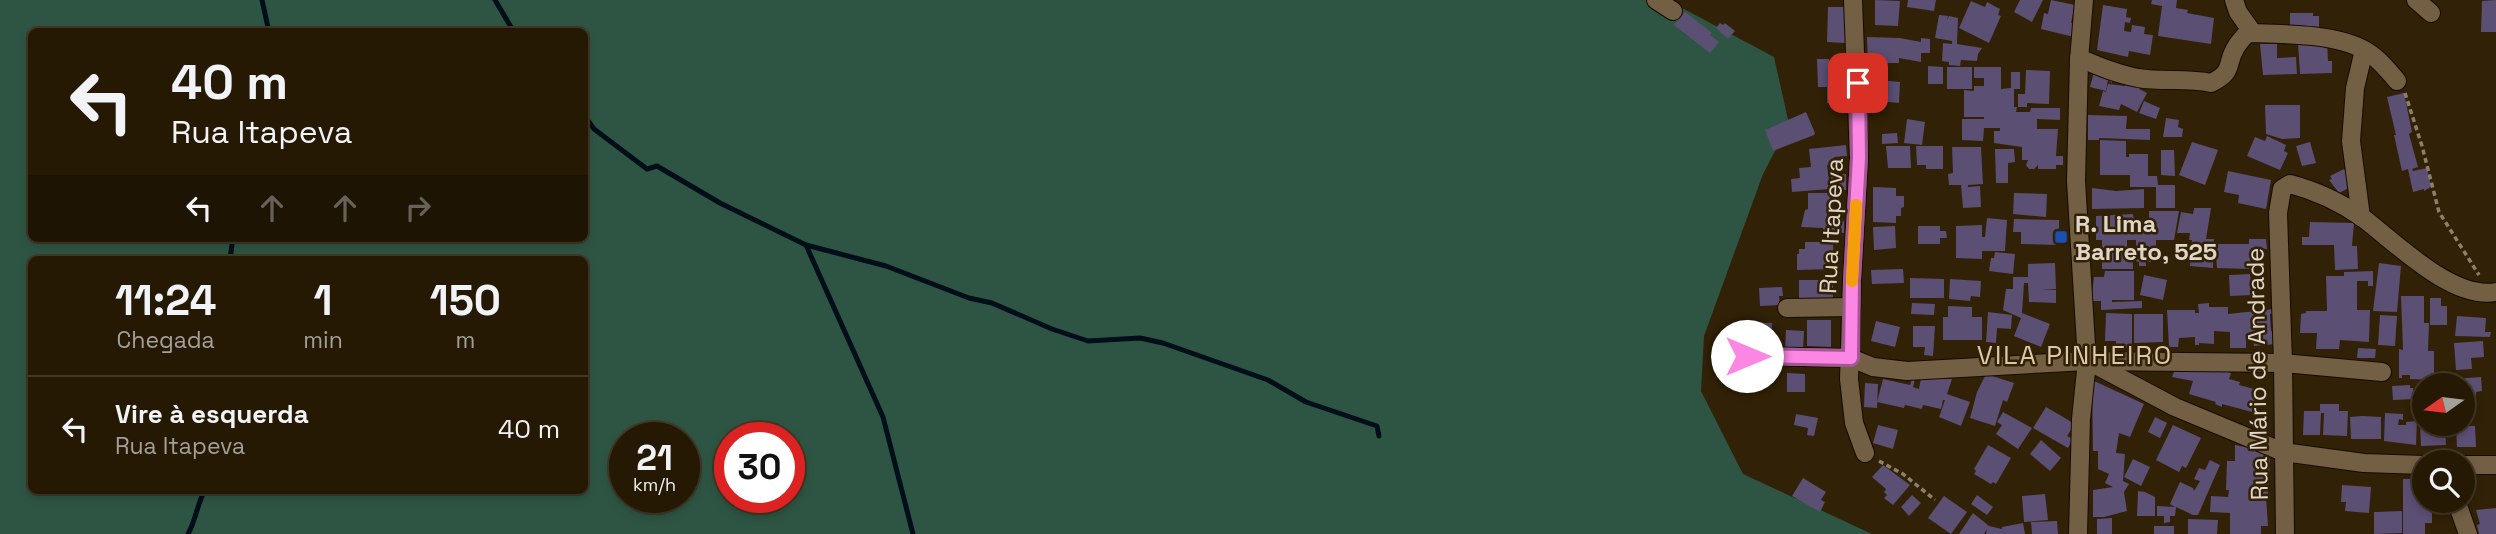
<!DOCTYPE html>
<html lang="pt">
<head>
<meta charset="utf-8">
<style>
	body { margin:0; font-family:"Space Grotesk",sans-serif; background:#2d220e; color:#f1f3f6; height:100vh; display:flex; flex-direction:column; font-size:26px; white-space:nowrap }
	* { box-sizing:border-box; margin:0 }
	p { font-size:23px; color:#a3a09a }
	.icon { flex:none; width:38px; height:38px; fill:none; stroke:currentColor; stroke-width:2; stroke-linecap:round; stroke-linejoin:round }
	.map { position:relative; flex:1; overflow:hidden }
	.details { position:absolute; left:28px; top:256px; width:560px; height:238px; display:flex; flex-direction:column; background:#251904; border-radius:10px; box-shadow:0 4px 10px #0003,0 0 0 2px #423826 }
	.details>* { flex:none }
	.guide { position:absolute; left:28px; top:28px; width:560px; height:214px; border-radius:10px; box-shadow:0 4px 10px #0003,0 0 0 2px #423826; background:#251904; color:#f1f3f6; overflow:hidden }
	.needle { width:46px; rotate:256deg }
	.fabs { position:absolute; left:2412px; top:373px; display:grid; gap:14px }
	.fabs a { display:grid; place-items:center; width:63px; height:63px; border-radius:50%; background:#251904; box-shadow:0 4px 10px #0003,0 0 0 2px #423826; font-size:35px }
	.speed { position:absolute; left:609px; top:422px; display:flex; gap:14px; font-size:35px; font-weight:700; text-align:center }
	.speed>* { display:grid; place-content:center; width:91px; height:91px; border-radius:50%; background:#251904; box-shadow:0 4px 10px #0003,0 0 0 2px #423826; line-height:1 }
	.speed small { font-size:18px; font-weight:400 }
	.speed .limit { border:10px solid #d22; background:#fff; color:#111 }
	.pin { position:absolute; display:grid; place-items:center; width:60px; height:60px; color:#fff; margin:-30px; border-radius:14px; box-shadow:0 4px 10px #0006 }
	.me { position:absolute; width:77px; margin:-38px; rotate:90deg; stroke-linejoin:round; filter:drop-shadow(0 0 5px #0008) }
	.turn { display:flex; align-items:center; gap:24px; height:147px; padding:0 28px; font-size:32px }
	.turn .icon { width:91px; height:91px; stroke-width:2.5 }
	.turn b { display:block; font-size:49px; line-height:60px }
	.lanes { display:flex; align-items:center; height:66px; padding:0 28px; background:#0003; justify-content:center; gap:35px; direction:ltr }
	.lanes .off { opacity:.35 }
	.eta { display:flex; justify-content:space-evenly; align-items:center; height:119px; text-align:center }
	.eta b { font-size:42px; font-weight:800; line-height:49px }
	ul { padding:0; list-style:none }
	li { display:flex; align-items:center; gap:21px; height:105px; padding:0 28px; border-top:2px solid #423826 }
	li div { flex:1 }
	li b { display:block; font-size:26px }
	li em { font-style:normal }
	.map>svg:first-child { display:block }
</style>
</head>
<body>
<div class="map">
<svg width="2496" height="534" viewBox="0 0 2496 534">
	<rect width="100%" height="100%" fill="#312106"/>
	<!-- green -->
	<path fill="#2e5543" fill-rule="evenodd" d="M0,0H1667L1774,57L1789,124L1763,174L1704,336L1701,391L1743,474L1872,534H0ZM32,32H584V238H32ZM32,259H584V490H32ZM625,438H684V497H625ZM730,438H789V497H730Z"/>
	<g fill="none" stroke-linecap="round" stroke-linejoin="round">
		<!-- stream -->
		<g stroke="#000e1a" stroke-width="5">
			<polyline points="262,0 269,32"/>
			<polyline points="495,0 514,32"/>
			<polyline points="584,115 594,129 647,169 657,166 720,203 806,245 886,266 969,298 992,303 1052,329 1088,341 1140,338 1163,343 1268,380 1306,402 1377,426 1379,436"/>
			<polyline points="806,245 883,417 913,534"/>
			<polyline points="230,259 233,238"/>
			<path d="M188,534C196,520 197,504 205,490"/>
		</g>
	</g>
	<!-- building -->
	<g fill="#5b4f74">
		<polygon points="1875,0 1900,1 1898,26 1875,25"/>
		<polygon points="1908,0 1936,0 1934,11 1907,7"/>
		<polygon points="2020,0 2043,0 2032,22 2014,12"/>
		<polygon points="2051,0 2075,5 2071,23 2076,24 2074,37 2041,29 2044,13 2048,14"/>
		<polygon points="2152,0 2177,0 2176,8 2188,10 2187,13 2214,18 2211,44 2158,36 2162,6 2151,4"/>
		<polygon points="2496,0 2496,32 2481,32 2482,1"/>
		<polygon points="1971,1 1985,7 1987,2 2000,9 1998,15 2001,16 1989,43 1959,28"/>
		<polygon points="2103,5 2127,9 2126,17 2131,18 2130,23 2125,22 2124,31 2131,32 2132,25 2145,27 2144,34 2153,35 2150,55 2129,51 2128,57 2097,50"/>
		<polygon points="1828,7 1846,7 1845,43 1827,42"/>
		<polygon points="1685,12 1712,33 1710,35 1719,42 1710,53 1674,25"/>
		<polygon points="2290,13 2313,13 2313,16 2319,16 2319,31 2290,28"/>
		<polygon points="1939,15 1948,16 1947,20 1949,16 1958,18 1957,44 1982,48 1978,54 1977,61 1961,60 1960,66 1949,65 1949,62 1942,61 1943,43 1952,44 1952,41 1935,38"/>
		<polygon points="1720,23 1723,25 1725,23 1735,31 1728,39 1716,28"/>
		<polygon points="1867,37 1900,38 1921,42 1921,38 1930,39 1930,53 1921,53 1921,62 1899,58 1899,63 1868,63"/>
		<polygon points="2327,42 2328,61 2332,61 2332,73 2300,74 2298,43"/>
		<polygon points="2260,44 2277,44 2277,58 2296,57 2297,74 2263,75"/>
		<polygon points="1817,59 1829,59 1831,75 1853,74 1853,105 1827,103 1827,87 1818,87"/>
		<polygon points="1928,66 1943,67 1943,84 1928,84"/>
		<rect x="1947" y="67" width="25" height="22"/>
		<polygon points="1974,67 2001,67 2001,89 2011,88 2011,72 2020,72 2020,89 2014,89 2014,107 2017,107 2016,112 2030,112 2031,108 2060,108 2060,120 2037,119 2037,129 2058,129 2056,156 2063,156 2063,165 2056,165 2056,169 2038,169 2038,165 2034,169 2029,169 2026,165 2028,160 2022,160 2022,147 1994,143 1994,131 2000,131 2000,128 1984,128 1983,141 1962,140 1962,119 1984,119 1984,117 1964,117 1964,90 1974,91 1974,86 1984,86 1984,78 1974,78"/>
		<polygon points="2095,68 2113,77 2112,83 2108,80 2106,91 2090,87"/>
		<polygon points="2026,70 2050,71 2049,104 2027,103 2027,107 2018,107 2018,94 2025,94"/>
		<polygon points="2130,76 2143,83 2139,89 2147,93 2137,112 2121,104 2119,110 2099,106 2103,91 2106,92 2108,84 2125,86"/>
		<polygon points="1879,80 1900,82 1899,103 1877,101"/>
		<polygon points="2404,93 2412,132 2409,134 2418,167 2412,169 2413,171 2427,168 2431,187 2424,191 2424,189 2413,192 2408,169 2402,171 2394,135 2396,135 2387,97"/>
		<polygon points="2144,101 2160,108 2156,119 2139,113"/>
		<polygon points="2265,105 2300,105 2300,138 2282,139 2266,134"/>
		<polygon points="1806,112 1815,133 1814,135 1773,151 1765,130"/>
		<polygon points="2088,115 2127,116 2126,129 2150,129 2150,140 2099,138 2099,140 2088,140"/>
		<polygon points="2166,118 2179,120 2178,127 2183,129 2182,137 2163,137"/>
		<polygon points="1907,119 1925,122 1922,145 1904,143"/>
		<polygon points="1897,133 1898,143 1882,144 1882,134"/>
		<polygon points="2267,136 2286,145 2284,151 2288,153 2280,170 2247,156 2255,137 2265,141"/>
		<polygon points="2100,140 2126,141 2126,157 2129,157 2129,154 2148,154 2148,176 2157,176 2158,185 2175,185 2175,208 2156,208 2156,187 2130,187 2130,175 2100,175"/>
		<polygon points="2192,142 2218,150 2205,185 2179,175"/>
		<polygon points="2310,142 2316,163 2302,166 2296,146"/>
		<polygon points="1846,145 1847,156 1834,157 1835,164 1827,165 1830,189 1792,192 1791,179 1800,178 1799,168 1811,167 1809,149"/>
		<polygon points="1886,146 1910,146 1911,168 1888,168"/>
		<polygon points="1916,146 1943,146 1943,169 1926,169 1926,165 1917,165"/>
		<polygon points="1952,147 1981,147 1983,184 1968,185 1968,187 1980,186 1981,207 1963,208 1961,185 1949,185 1948,174 1953,173"/>
		<polygon points="1995,149 2014,149 2015,162 2008,163 2008,183 1996,183"/>
		<polygon points="2161,150 2174,150 2175,176 2161,175"/>
		<polygon points="2344,169 2353,186 2339,193 2329,180 2332,179 2330,176"/>
		<polygon points="2228,171 2271,180 2266,209 2238,203 2239,195 2224,192"/>
		<polygon points="1846,174 1846,190 1832,191 1831,175"/>
		<polygon points="1873,187 1896,188 1896,196 1904,196 1904,207 1901,208 1901,216 1896,216 1896,223 1873,222"/>
		<polygon points="2092,188 2116,191 2144,189 2144,208 2092,209"/>
		<polygon points="1808,193 1833,193 1833,209 1827,209 1827,226 1829,226 1829,220 1844,221 1844,233 1823,232 1823,228 1801,227 1805,210 1808,209"/>
		<polygon points="2014,193 2047,194 2046,217 2013,214"/>
		<polygon points="2194,208 2211,208 2206,239 2214,239 2213,268 2190,266 2192,240 2189,240 2190,233 2177,233 2181,212 2193,214"/>
		<polygon points="2149,211 2179,211 2174,240 2156,240 2156,262 2146,262 2146,266 2139,266 2139,262 2136,261 2136,240 2127,240 2127,246 2132,246 2133,269 2102,269 2102,240 2096,240 2096,216 2133,214 2134,221 2149,221"/>
		<polygon points="1987,218 2007,220 2005,251 1982,251 1982,259 1956,258 1956,226 1982,225 1982,237 1985,237"/>
		<polygon points="2014,219 2059,220 2059,245 2021,244 2021,232 2013,232"/>
		<polygon points="2310,222 2354,223 2352,246 2357,246 2358,269 2335,270 2334,245 2302,245 2302,237 2309,237"/>
		<polygon points="1895,226 1896,248 1874,250 1873,227"/>
		<polygon points="1918,226 1940,226 1940,231 1946,231 1947,238 1940,238 1940,244 1918,244"/>
		<polygon points="2249,239 2266,239 2267,249 2251,248 2250,269 2217,268 2215,244 2249,244"/>
		<polygon points="1805,242 1833,242 1834,269 1797,270 1797,254 1799,254 1799,249 1805,249"/>
		<polygon points="1995,252 2015,254 2013,274 1989,271 1991,258 1994,258"/>
		<polygon points="2055,263 2056,289 2041,290 2056,290 2056,303 2029,302 2028,283 2024,283 2022,313 2050,324 2041,347 2014,336 2021,318 2003,310 2006,289 2013,289 2013,277 2028,277 2028,264"/>
		<polygon points="2379,263 2401,266 2397,312 2373,311"/>
		<polygon points="1903,269 1904,283 1872,284 1871,270"/>
		<polygon points="2105,271 2134,271 2134,300 2112,300 2112,302 2142,301 2142,308 2101,310 2101,301 2091,301 2094,277 2104,277"/>
		<polygon points="2373,271 2373,286 2368,286 2368,281 2357,281 2357,310 2370,310 2369,342 2340,340 2339,349 2316,349 2317,333 2300,333 2301,314 2306,313 2306,311 2327,311 2326,276 2344,276 2344,272"/>
		<polygon points="2250,274 2252,295 2230,296 2229,275"/>
		<polygon points="2144,275 2167,280 2163,300 2140,295"/>
		<polygon points="1910,278 1944,279 1944,298 1910,298"/>
		<polygon points="1950,279 1981,281 1980,297 1971,296 1970,301 1949,299"/>
		<rect x="1799" y="280" width="34" height="19"/>
		<polygon points="1782,287 1783,296 1779,296 1780,305 1760,306 1759,288"/>
		<polygon points="2401,296 2424,296 2424,323 2429,323 2428,351 2434,351 2434,380 2410,379 2410,375 2402,375 2402,378 2399,378 2399,349 2403,350"/>
		<polygon points="2430,298 2441,298 2441,306 2447,306 2447,325 2430,325"/>
		<polygon points="1912,303 1935,304 1934,315 1911,314"/>
		<polygon points="2209,303 2209,307 2228,307 2228,314 2274,309 2274,314 2270,314 2271,331 2275,331 2276,344 2254,346 2252,334 2252,337 2246,337 2246,348 2230,348 2230,332 2214,331 2214,344 2199,343 2199,345 2195,345 2195,337 2179,338 2178,347 2169,347 2167,310 2195,310 2195,313 2199,313 2198,304"/>
		<polygon points="1948,306 1972,307 1972,317 1982,317 1982,340 1943,340 1943,317 1948,317"/>
		<polygon points="1988,312 2012,315 2011,329 1997,328 1996,343 1986,342"/>
		<polygon points="2106,313 2132,314 2132,348 2116,348 2116,341 2105,341"/>
		<polygon points="2134,314 2163,314 2163,342 2134,343"/>
		<polygon points="2380,315 2397,316 2395,346 2378,345"/>
		<polygon points="2457,316 2486,318 2485,332 2491,332 2490,337 2455,336"/>
		<polygon points="1807,320 1831,320 1831,347 1807,346"/>
		<polygon points="1876,321 1900,327 1895,347 1871,341"/>
		<polygon points="1741,322 1772,323 1772,350 1743,349"/>
		<polygon points="1913,326 1935,326 1933,356 1924,355 1925,347 1913,347"/>
		<polygon points="1786,330 1804,331 1803,350 1785,350"/>
		<polygon points="2483,341 2484,357 2471,358 2472,369 2456,370 2454,343"/>
		<polygon points="2358,348 2376,349 2375,358 2357,358"/>
		<polygon points="2198,363 2231,373 2229,379 2240,382 2239,385 2258,390 2252,412 2222,404 2222,407 2215,404 2216,402 2189,394 2193,381 2172,377 2176,367"/>
		<polygon points="1787,373 1805,374 1805,392 1787,392"/>
		<polygon points="1986,374 2014,383 2007,402 2003,400 1995,426 1970,418 1977,392"/>
		<polygon points="2481,377 2482,391 2476,392 2476,398 2462,399 2462,385 2455,385 2454,379"/>
		<polygon points="1921,378 1952,379 1947,394 1970,402 1961,426 1939,417 1945,400 1943,400 1941,409 1923,405 1922,409 1905,405 1904,408 1877,402 1883,379 1910,385 1912,379 1915,379 1913,387 1919,389"/>
		<polygon points="2092,380 2144,404 2130,437 2119,433 2116,453 2125,454 2123,481 2129,484 2124,492 2127,511 2104,517 2093,517 2093,490 2113,487 2105,483 2109,474 2098,469 2098,451 2093,451"/>
		<polygon points="1865,383 1878,384 1877,408 1864,407"/>
		<polygon points="2410,385 2410,388 2413,388 2414,399 2393,400 2392,386"/>
		<polygon points="2320,404 2339,404 2339,411 2348,411 2347,436 2323,435 2324,413 2321,413 2320,435 2303,435 2304,411 2320,411"/>
		<polygon points="2419,404 2424,404 2424,424 2445,424 2446,445 2421,446"/>
		<polygon points="2046,407 2075,424 2067,436 2073,439 2068,448 2033,428"/>
		<polygon points="2003,412 2032,428 2018,449 1996,434 2002,425 1997,422"/>
		<polygon points="2385,413 2403,414 2403,420 2399,419 2398,425 2406,425 2406,422 2417,421 2416,445 2384,441"/>
		<polygon points="1796,414 1818,418 1814,436 1807,435 1808,428 1794,425"/>
		<polygon points="2362,416 2381,417 2381,439 2351,439 2350,417"/>
		<polygon points="2155,417 2167,423 2160,438 2148,432"/>
		<polygon points="1878,425 1898,430 1893,449 1873,443"/>
		<polygon points="2173,425 2201,438 2186,468 2182,466 2179,472 2156,460"/>
		<polygon points="2456,426 2475,426 2476,447 2457,447"/>
		<polygon points="2041,440 2061,458 2050,471 2030,454"/>
		<polygon points="1988,445 2011,458 1996,484 1993,482 1991,484 1974,474 1976,471 1974,469"/>
		<polygon points="2235,445 2256,449 2256,451 2265,453 2264,458 2270,458 2268,496 2266,496 2268,526 2261,526 2261,534 2230,534 2230,513 2210,512 2211,496 2228,497 2229,490 2226,490 2227,461 2235,461"/>
		<polygon points="2133,459 2150,467 2141,486 2124,477"/>
		<polygon points="2210,460 2220,465 2198,515 2193,515 2176,507 2175,516 2170,516 2170,522 2164,523 2164,516 2157,516 2157,506 2175,507 2170,504 2180,482 2193,488 2194,491 2200,481 2194,479 2199,468 2205,470"/>
		<polygon points="1883,465 1910,485 1893,505 1884,498 1887,495 1884,492 1886,489 1872,477"/>
		<polygon points="1803,478 1826,492 1821,500 1825,502 1820,512 1792,496"/>
		<polygon points="2403,479 2424,479 2424,500 2432,500 2432,523 2425,523 2425,534 2403,534"/>
		<polygon points="2342,485 2371,487 2369,513 2345,511 2346,502 2341,502"/>
		<polygon points="2138,491 2145,492 2155,497 2155,516 2137,516"/>
		<polygon points="2045,494 2048,520 2024,522 2022,496"/>
		<polygon points="1912,495 1921,503 1909,516 1901,507"/>
		<polygon points="1977,495 1993,507 1987,515 1971,504"/>
		<polygon points="1944,496 1967,512 1951,534 1928,518"/>
		<polygon points="2496,508 2496,534 2479,534 2477,525 2480,524 2476,510"/>
		<polygon points="2402,511 2402,533 2374,534 2374,512"/>
		<polygon points="1973,513 1989,526 2002,529 2002,527 2023,523 2025,534 1986,534 1987,529 1984,534 1959,534"/>
		<polygon points="2112,518 2112,534 2097,534 2097,519"/>
		<polygon points="2188,519 2218,520 2217,534 2188,534"/>
		<polygon points="2057,521 2058,534 2032,534 2031,522"/>
		<rect x="2154" y="526" width="20" height="8"/>
	</g>
	<g fill="none" stroke-linecap="round" stroke-linejoin="round">
		<defs>
			<g id="minor">
				<polyline points="1656,0 1673,11"/>
				<polyline points="1853,0 1859,158 1852,280 1849,379 1854,423 1865,453"/>
				<polyline points="2234,0 2238,12 2253,33"/>
				<polyline points="2416,0 2431,13"/>
				<path d="M2079,58C2098,66 2117,74 2138,78C2162,82 2187,78 2211,83C2235,71 2225,65 2236,47C2239,42 2244,37 2247,33C2281,34 2336,33 2366,51C2378,58 2388,70 2397,81"/>
				<polyline points="2361,217 2351,141 2355,88 2364,50"/>
				<polyline points="1787,308 1851,307"/>
				<polyline points="1747,356 1851,358 1873,367 1907,371 2087,361 2283,363 2382,372"/>
				<polyline points="2090,362 2175,407 2283,452 2364,463 2424,465"/>
				<polyline points="2462,465 2496,465"/>
				<polyline points="2456,500 2468,534"/>
				<polyline points="2078,534 2081,419 2087,361 2076,181 2079,60 2084,0"/>
				<path d="M2285,534L2283,363L2278,213L2282,189L2290,184C2317,191 2340,202 2363,218C2396,243 2452,300 2496,292"/>
			</g>
		</defs>
		<!-- minor casing -->
		<use href="#minor" stroke="#190a00" stroke-width="20"/>
		<!-- path -->
		<g stroke="#8d7f6a" stroke-width="3.5" stroke-dasharray="5 3.5" stroke-linecap="butt">
			<polyline points="2405,93 2422,146 2439,212 2479,275"/>
			<polyline points="1879,461 1903,474 1935,500"/>
		</g>
		<!-- minor -->
		<use href="#minor" stroke="#725f44" stroke-width="18"/>
	</g>
	<g fill="none" stroke-linecap="round" stroke-linejoin="round">
		<defs>
			<polyline id="route" points="1747,356 1851,358 1852,280 1859,158 1858,83"/>
		</defs>
		<!-- route casing -->
		<use href="#route" stroke="#a45794" stroke-width="18"/>
		<!-- route -->
		<use href="#route" stroke="#fc86e3" stroke-width="12"/>
		<!-- slow -->
		<polyline stroke="#f59e0b" stroke-width="12" points="1852,281 1856,205"/>
	</g>
	<!-- markers -->
	<rect fill="#1a4fb4" stroke="#312106" stroke-width="2.5" x="2054" y="230" width="14" height="14" rx="3.5"/>
	<g text-anchor="middle" dominant-baseline="central" stroke-width="5" stroke-linejoin="round" paint-order="stroke">
		<!-- poi labels -->
		<g font-size="24" font-weight="bold" fill="#e0d5c6" stroke="#312106" text-anchor="start">
			<text x="2075" y="223">R. Lima<tspan x="2075" dy="28">Barreto, 525</tspan></text>
		</g>
		<!-- street labels -->
		<g font-size="24" fill="#e0d5c6" stroke="#312106">
			<text transform="translate(1831 226) rotate(-87)">Rua Itapeva</text>
			<text transform="translate(2257 374) rotate(-91)">Rua Mário de Andrade</text>
		</g>
		<!-- neighbourhood labels -->
		<g font-size="26" letter-spacing="2" fill="#ddc8aa" stroke="#312106">
			<text x="2075" y="355">VILA PINHEIRO</text>
		</g>
	</g>
</svg>
<div class="fabs">
<a><svg class="needle" viewBox="-14 -14 28 28"><path d="M0-13l5 13h-10z" fill="#e53935"/><path d="M0 13l5-13h-10z" fill="#a3a09a"/></svg></a>
<a><svg class="icon" aria-label="search" viewBox="0 0 24 24"><circle cx="10" cy="10" r="6"/><path d="M15 15l6 6"/></svg></a>
</div>
<div class="speed"><div>21<small>km/h</small></div><div class="limit">30</div></div>
<div class="pin" style="left:1858px;top:83px;background:#d93025"><svg class="icon" aria-label="arrive" viewBox="0 0 24 24"><path d="M6 21V4h12l-3 4 3 4H6"/></svg></div>
<svg class="me" style="left:1747px;top:356px" viewBox="-20 -20 40 40"><circle r="19" fill="#fff"/><path d="M0-13L10 11 0 6-10 11z" fill="#fc86e3"/></svg>
<div class="guide">
<div class="turn"><svg class="icon" aria-label="left" viewBox="0 0 24 24"><path d="M17 20v-9H6M10 6l-5 5 5 5"/></svg><div><b>40 m</b>Rua Itapeva</div></div>
<div class="lanes"><svg class="icon" aria-label="left" viewBox="0 0 24 24"><path d="M17 20v-9H6M10 6l-5 5 5 5"/></svg><svg class="icon off" aria-label="ahead" viewBox="0 0 24 24"><path d="M12 20V5M6 11l6-6 6 6"/></svg><svg class="icon off" aria-label="ahead" viewBox="0 0 24 24"><path d="M12 20V5M6 11l6-6 6 6"/></svg><svg class="icon off" aria-label="right" viewBox="0 0 24 24"><path d="M7 20v-9h11M14 6l5 5-5 5"/></svg></div>
</div>
<section class="details">
<div class="eta">
<div><b>11:24</b><p>Chegada</p></div>
<div><b>1</b><p>min</p></div>
<div><b>150</b><p>m</p></div>
</div>
<ul>
<li><svg class="icon" aria-label="left" viewBox="0 0 24 24"><path d="M17 20v-9H6M10 6l-5 5 5 5"/></svg><div><b>Vire à esquerda</b><p>Rua Itapeva</p></div><em>40 m</em></li>
</ul>
</section>
</div>
</body>
</html>
